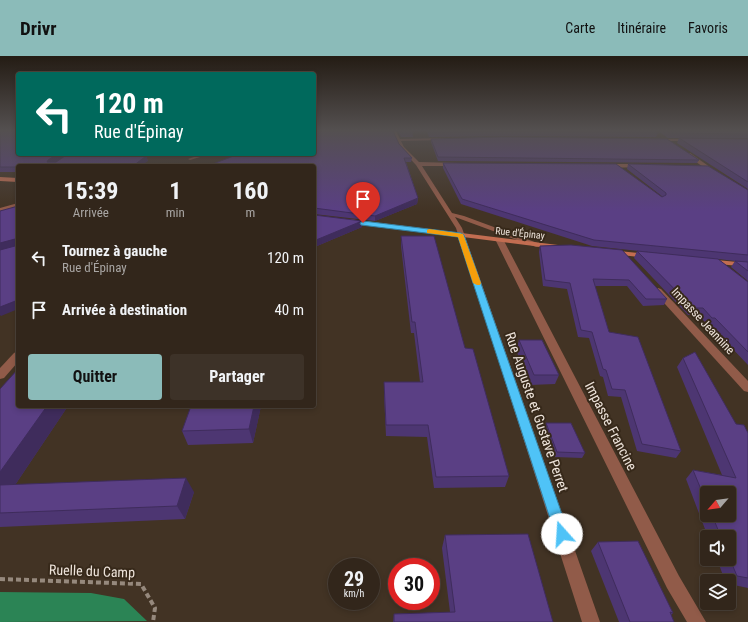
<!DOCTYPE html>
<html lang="fr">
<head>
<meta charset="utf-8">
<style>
	body { margin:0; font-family:"Roboto Condensed",sans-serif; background:#3d3228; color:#f1f3f6; height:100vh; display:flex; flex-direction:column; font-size:15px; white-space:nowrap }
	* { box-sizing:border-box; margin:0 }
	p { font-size:13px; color:#a8a5a3 }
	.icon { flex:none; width:22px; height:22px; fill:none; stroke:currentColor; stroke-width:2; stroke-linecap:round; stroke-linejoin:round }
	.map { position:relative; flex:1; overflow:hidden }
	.drawer { position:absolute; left:16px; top:108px; width:300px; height:244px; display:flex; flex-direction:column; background:#32261b; border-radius:4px; box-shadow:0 2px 6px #0003,0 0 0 1px #4d433a }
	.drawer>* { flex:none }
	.guide { position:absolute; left:16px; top:16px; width:300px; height:84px; border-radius:4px; box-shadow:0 2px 6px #0003,0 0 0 1px #4d433a; background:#00695c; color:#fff; overflow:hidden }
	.needle { width:26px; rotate:242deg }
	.tools { position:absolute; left:700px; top:430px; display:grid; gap:8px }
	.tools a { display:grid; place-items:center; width:36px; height:36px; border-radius:4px; background:#32261b; box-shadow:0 2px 6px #0003,0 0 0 1px #4d433a; font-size:20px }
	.speed { position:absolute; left:328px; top:502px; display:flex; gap:8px; font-size:20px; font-weight:700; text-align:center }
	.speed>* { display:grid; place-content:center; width:52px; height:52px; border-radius:50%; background:#32261b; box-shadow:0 2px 6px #0003,0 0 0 1px #4d433a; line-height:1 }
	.speed small { font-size:10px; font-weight:400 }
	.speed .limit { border:6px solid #d22; background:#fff; color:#111 }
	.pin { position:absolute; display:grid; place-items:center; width:34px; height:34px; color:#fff; margin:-41px -17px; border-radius:50% 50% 50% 0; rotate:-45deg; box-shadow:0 0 4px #0007 }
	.pin .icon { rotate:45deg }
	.me { position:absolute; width:44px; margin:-22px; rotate:341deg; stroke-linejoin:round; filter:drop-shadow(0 0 3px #0008) }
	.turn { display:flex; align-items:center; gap:14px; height:84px; padding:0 12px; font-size:18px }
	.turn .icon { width:52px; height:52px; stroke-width:2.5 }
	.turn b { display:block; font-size:28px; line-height:34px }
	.eta { display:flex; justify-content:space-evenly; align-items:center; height:68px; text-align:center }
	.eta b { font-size:24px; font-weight:700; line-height:28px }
	.primary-button { display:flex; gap:8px; margin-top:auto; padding:8px 12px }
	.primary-button a { flex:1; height:46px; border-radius:4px; background:#8bbbb9; color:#111; font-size:16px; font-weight:700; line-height:46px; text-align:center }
	.primary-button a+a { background:#3d3228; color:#f1f3f6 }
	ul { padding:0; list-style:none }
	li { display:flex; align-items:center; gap:12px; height:52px; padding:0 12px }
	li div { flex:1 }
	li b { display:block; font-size:15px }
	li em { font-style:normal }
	header { display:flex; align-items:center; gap:24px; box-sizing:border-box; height:56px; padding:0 20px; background:#8bbbb9; color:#111 }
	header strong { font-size:19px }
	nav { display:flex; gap:22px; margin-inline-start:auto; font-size:14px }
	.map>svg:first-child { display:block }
</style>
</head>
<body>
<header>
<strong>Drivr</strong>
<nav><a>Carte</a><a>Itinéraire</a><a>Favoris</a></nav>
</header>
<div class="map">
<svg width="748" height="566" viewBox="0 0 748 566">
	<rect width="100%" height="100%" fill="#423324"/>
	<!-- forest -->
	<polygon fill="#2b8455" points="0,536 91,537 124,543 147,565 0,566"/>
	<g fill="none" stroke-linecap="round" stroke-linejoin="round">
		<!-- path -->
		<polyline stroke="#96897d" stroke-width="4" stroke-dasharray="5 3" stroke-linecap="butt" points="0,523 141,528 155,552 153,566"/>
		<!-- lane -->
		<polygon fill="#915b49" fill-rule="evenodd" points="18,295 18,306 4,322 0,323 0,312 14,297"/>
		<!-- street -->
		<g fill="#915b49" fill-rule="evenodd">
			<polygon points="392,75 396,75 400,83 446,82 444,84 401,85 404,91 419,106 458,107 458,109 456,110 422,110 452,157 464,160 543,189 539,191 536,191 455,161 462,172 600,566 582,566 456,172 416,109 400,92"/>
			<polygon points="656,83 692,83 694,84 692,85 654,85"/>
			<polygon points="686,97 690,97 717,116 712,117 686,99"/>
			<polygon points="203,98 210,98 190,104 188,103"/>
			<polygon points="640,108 642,109 642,111 606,112 603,110 606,108"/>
			<polygon points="18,147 18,151 0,156 0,152"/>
			<polygon points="497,183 500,183 504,185 679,520 706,566 687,566 667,532 496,185"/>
			<polygon points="658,232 661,233 748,325 748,336 744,335 655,237 654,235"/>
		</g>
		<!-- secondary -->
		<g fill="#c26d51" fill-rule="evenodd">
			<polygon points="0,121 18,122 18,126 0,125"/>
			<polygon points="348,163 558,189 562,191 558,193 346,166 345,165"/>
			<polygon points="609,194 648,198 652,200 648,202 612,198 609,198"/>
			<polygon points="706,203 748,207 748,211 709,207 706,207"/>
		</g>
	</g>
	<!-- wall -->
	<g fill="#4d3672" fill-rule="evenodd">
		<polygon points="0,75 68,98 55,106 129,100 146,100 148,105 18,110 18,116 0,116"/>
		<polygon points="398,75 412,75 413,81 401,81"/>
		<polygon points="427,75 655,75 658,77 656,81 501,80 429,81"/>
		<polygon points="658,75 748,75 748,82 668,82"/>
		<polygon points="679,82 748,83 748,133 677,87"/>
		<polygon points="431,83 699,104 697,107 438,105 431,86"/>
		<polygon points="399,88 412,102 411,106 406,106 418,142 417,148 375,165 314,158 314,110"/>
		<polygon points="443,107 663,141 627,113 628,108 748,134 748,225 731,211 735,205 718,203 748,226 748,309 710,269 708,269 698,259 688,259 634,202 637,195 714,203 592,190 461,148 443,112"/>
		<polygon points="314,159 362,165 362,171 317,190 314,190"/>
		<polygon points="401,180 465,292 509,420 505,431 434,432 427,381 386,380 384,338 384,326 420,326 414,277 411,277 401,190"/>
		<polygon points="571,189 667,243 664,249 643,250 627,230 595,230 609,276 681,395 676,402 637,395 621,341 608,340 603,321 600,320 589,282 578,281 567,233 543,230 539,196 540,190"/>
		<polygon points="519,284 559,319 555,328 530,329 516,294"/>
		<path d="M683,302L736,368L748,377V532L729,528V525H725L717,503H729V481H708L686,423L693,414L722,419L677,311ZM707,437L729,459H707Z"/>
		<polygon points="0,333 68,350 15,429 194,436 185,463 0,471"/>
		<polygon points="261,350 253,387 188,389 182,375"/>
		<polygon points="546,367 585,397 582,402 555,401 544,372"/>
		<polygon points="445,479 553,566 393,566 394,558 450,556 442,492"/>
		<polygon points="598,486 673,557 671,559 674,566 619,566 591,495"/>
	</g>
	<!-- shaded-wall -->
	<g fill="#3f2c5c">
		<polygon points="57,98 68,98 50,109 47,106 48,104"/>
		<polygon points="123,98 131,98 123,105 121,100"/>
		<polygon points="146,100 148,105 141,110 133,110"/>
		<polygon points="418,142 417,148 375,165 375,160"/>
		<polygon points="362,165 362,171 317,190 316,184"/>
		<polygon points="15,183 18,190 0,194 0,187"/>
		<polygon points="18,244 18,253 1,260 0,259 0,251"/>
		<polygon points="47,350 68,350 5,444 0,439 0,416"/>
		<polygon points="254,350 261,350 253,387 249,373"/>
		<polygon points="186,422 194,436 185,463 177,450"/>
	</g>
	<!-- building -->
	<g fill="#5a3f84" stroke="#3f2c5c">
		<polygon points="0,75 18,75 18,98 57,98 48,104 47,106 56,106 68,98 123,98 121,100 146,100 133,110 18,110 18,111 0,111"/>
		<polygon points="317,75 393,75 399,88 412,102 404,102 418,142 375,160 314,152 314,110 210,110 210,109 239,98 314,98 314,76"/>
		<polygon points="400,75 412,75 413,77 401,77"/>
		<polygon points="429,75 655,75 658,77 502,75 429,77"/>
		<polygon points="667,75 748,75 748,78 670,77"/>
		<polygon points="502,81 667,83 699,104 438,101 431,83"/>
		<polygon points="679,82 748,83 748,126"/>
		<polygon points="443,107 616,108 662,141 666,139 666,137 628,108 708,110 748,134 748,199 594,184 462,143"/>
		<polygon points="18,150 18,244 0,251 0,194 15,190 15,183 0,187 0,155"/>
		<polygon points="314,159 362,165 316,184 314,184"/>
		<polygon points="401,180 434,180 465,292 473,293 509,420 436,421 428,369 386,369 384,326 423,326 415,266 412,266"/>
		<polygon points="571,189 622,194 667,243 646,243 629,224 593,223 609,276 638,281 681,395 642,388 625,334 612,333 606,314 603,313 592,276 581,274 570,227 545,224 540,190"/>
		<polygon points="637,195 718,203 748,226 748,296 715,262 712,262 703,252 693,252"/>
		<polygon points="735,205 748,206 748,215"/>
		<polygon points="519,284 542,284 559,319 534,319"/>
		<polygon points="695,296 736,368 744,369 748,377 748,522 737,520 729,501 729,481 721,481 712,459 729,459 729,437 707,437 707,448 693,414 736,422 683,302"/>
		<polygon points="18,313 18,350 47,350 0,416 0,333"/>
		<polygon points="191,350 254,350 249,373 182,375"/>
		<polygon points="546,367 571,367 585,397 557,396"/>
		<polygon points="186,422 177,450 0,457 0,429"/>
		<polygon points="528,478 553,566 394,566 394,558 455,556 445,479"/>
		<polygon points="638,485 673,557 670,556 674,566 630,566 598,486"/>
	</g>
	<!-- sky -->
	<linearGradient id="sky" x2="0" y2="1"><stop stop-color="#241c14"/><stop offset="0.48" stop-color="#545050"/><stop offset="1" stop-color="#545050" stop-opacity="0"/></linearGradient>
	<rect width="748" height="155" fill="url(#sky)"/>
	<!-- route -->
	<polygon fill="#4fc3f7" stroke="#337fa1" points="363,165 461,177 464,179 569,478 567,483 562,485 557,483 555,478 458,181 361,169 360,167"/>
	<!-- slow -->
	<polygon fill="#f59e0b" points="429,173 463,178 481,227 480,229 477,229 473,227 458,181 427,177 427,174"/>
	<g text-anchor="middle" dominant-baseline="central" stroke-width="4" stroke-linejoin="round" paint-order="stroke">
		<!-- far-street labels -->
		<g font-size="10" fill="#eee4db" stroke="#37291a">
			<text transform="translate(520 177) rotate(6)">Rue d'Épinay</text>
		</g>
		<!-- street labels -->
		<g font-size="12" fill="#eee4db" stroke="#37291a">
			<text transform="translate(703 265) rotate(47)">Impasse Jeannine</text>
		</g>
		<!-- near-street labels -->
		<g font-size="14" fill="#eee4db" stroke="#37291a">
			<text transform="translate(537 356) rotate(71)">Rue Auguste et Gustave Perret</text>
			<text transform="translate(611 370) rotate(63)">Impasse Francine</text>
			<text transform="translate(92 515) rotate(2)">Ruelle du Camp</text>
		</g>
	</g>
</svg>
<div class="tools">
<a><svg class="needle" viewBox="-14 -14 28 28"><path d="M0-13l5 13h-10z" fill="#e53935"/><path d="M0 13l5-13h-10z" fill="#a8a5a3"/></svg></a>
<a><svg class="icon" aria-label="sound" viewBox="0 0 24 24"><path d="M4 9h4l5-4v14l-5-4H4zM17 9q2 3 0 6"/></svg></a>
<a><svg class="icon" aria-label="layers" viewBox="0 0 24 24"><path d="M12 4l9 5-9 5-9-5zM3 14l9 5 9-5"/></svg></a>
</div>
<div class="speed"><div>29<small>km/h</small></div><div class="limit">30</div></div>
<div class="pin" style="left:363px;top:167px;background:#d93025"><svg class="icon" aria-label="arrive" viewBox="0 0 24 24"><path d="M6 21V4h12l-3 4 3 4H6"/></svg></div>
<svg class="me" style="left:562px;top:478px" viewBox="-20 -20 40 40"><circle r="19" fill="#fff"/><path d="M0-13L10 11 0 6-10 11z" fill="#4fc3f7"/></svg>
<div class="guide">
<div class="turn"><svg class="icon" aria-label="left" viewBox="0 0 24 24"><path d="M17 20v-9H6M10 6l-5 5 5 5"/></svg><div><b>120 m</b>Rue d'Épinay</div></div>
</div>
<section class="drawer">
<div class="eta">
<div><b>15:39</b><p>Arrivée</p></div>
<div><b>1</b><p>min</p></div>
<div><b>160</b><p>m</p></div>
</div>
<ul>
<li><svg class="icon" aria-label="left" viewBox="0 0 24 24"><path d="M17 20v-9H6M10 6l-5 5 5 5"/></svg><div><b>Tournez à gauche</b><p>Rue d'Épinay</p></div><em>120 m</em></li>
<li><svg class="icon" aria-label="arrive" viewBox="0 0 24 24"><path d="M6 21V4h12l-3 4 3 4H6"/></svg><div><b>Arrivée à destination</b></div><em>40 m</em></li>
</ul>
<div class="primary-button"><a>Quitter</a><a>Partager</a></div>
</section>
</div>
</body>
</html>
